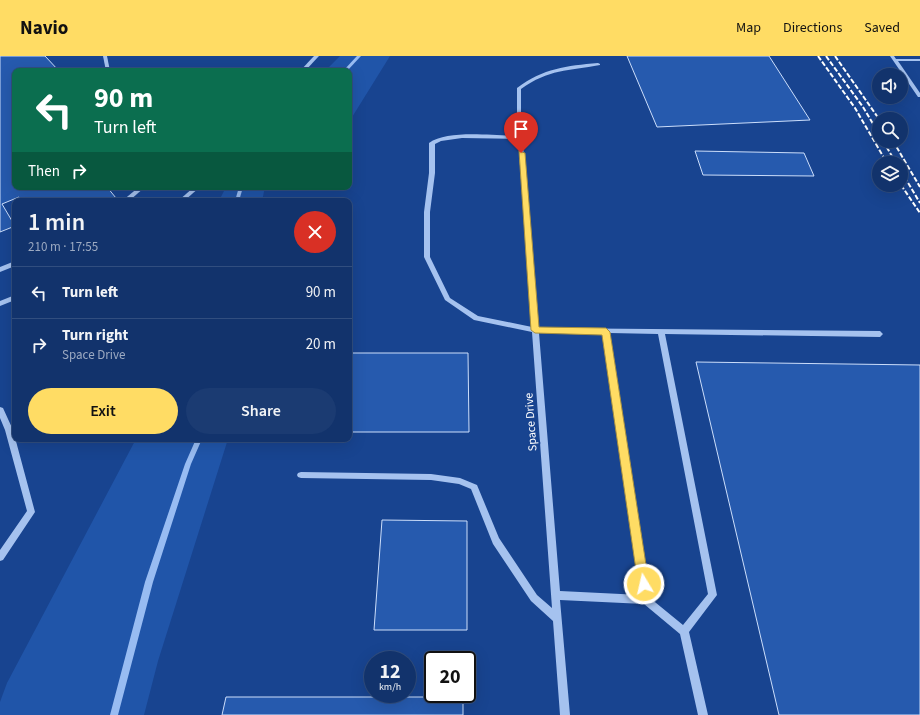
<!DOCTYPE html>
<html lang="en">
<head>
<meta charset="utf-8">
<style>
	body { margin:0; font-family:"Source Sans 3",sans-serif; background:#1b3b72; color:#f1f3f6; height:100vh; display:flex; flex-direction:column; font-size:15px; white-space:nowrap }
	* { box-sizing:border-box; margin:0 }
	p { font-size:13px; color:#9caac2 }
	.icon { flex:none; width:22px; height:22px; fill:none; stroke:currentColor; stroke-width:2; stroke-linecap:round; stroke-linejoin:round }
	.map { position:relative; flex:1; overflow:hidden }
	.panel { position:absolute; left:12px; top:142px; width:340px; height:244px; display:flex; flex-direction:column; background:#12336c; border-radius:8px; box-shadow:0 4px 16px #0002,0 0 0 1px #314e7f }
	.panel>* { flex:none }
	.banner { position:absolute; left:12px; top:12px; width:340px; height:122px; border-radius:8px; box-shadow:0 4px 16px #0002,0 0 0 1px #314e7f; background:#0b6e4f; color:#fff; overflow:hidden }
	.tools { position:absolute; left:872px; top:12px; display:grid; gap:8px }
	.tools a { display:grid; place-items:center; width:36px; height:36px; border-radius:50%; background:#12336c; box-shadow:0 4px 16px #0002,0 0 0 1px #314e7f; font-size:20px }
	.speed { position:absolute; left:364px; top:595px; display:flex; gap:8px; font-size:20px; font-weight:700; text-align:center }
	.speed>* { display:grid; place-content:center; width:52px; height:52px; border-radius:50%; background:#12336c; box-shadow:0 4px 16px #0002,0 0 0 1px #314e7f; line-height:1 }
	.speed small { font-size:10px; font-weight:400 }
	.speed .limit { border:2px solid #111; border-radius:6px; background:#fff; color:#111 }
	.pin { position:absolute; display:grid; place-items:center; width:34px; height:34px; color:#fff; margin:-41px -17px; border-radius:50% 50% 50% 0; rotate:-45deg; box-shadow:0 0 4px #0007 }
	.pin .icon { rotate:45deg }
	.me { position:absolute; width:44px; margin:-22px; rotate:351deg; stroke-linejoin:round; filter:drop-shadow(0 0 3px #0008) }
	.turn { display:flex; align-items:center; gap:14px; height:84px; padding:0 16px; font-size:18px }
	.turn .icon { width:52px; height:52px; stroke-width:2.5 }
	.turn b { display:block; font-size:28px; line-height:34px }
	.then { display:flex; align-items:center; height:38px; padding:0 16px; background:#0003; gap:8px; font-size:15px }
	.round { display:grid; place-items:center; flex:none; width:42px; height:42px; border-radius:21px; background:#1b3b72 }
	.overview { display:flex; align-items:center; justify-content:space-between; height:68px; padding:0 16px }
	h1 { font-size:24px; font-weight:600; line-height:30px }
	.button { display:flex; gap:8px; margin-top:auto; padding:8px 16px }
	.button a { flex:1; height:46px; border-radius:24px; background:#ffdc64; color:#111; font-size:16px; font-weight:600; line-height:46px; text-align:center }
	.button a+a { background:#1b3b72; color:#f1f3f6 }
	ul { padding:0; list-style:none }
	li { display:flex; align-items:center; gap:12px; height:52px; padding:0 16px; border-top:1px solid #314e7f }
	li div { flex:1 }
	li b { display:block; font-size:15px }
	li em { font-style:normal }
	header { display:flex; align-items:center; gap:24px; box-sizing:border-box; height:56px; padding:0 20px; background:#ffdc64; color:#111 }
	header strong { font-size:19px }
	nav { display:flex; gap:22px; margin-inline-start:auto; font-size:14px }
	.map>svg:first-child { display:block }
</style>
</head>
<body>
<header>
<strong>Navio</strong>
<nav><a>Map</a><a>Directions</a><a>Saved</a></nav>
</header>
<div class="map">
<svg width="920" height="659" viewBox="0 0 920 659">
	<rect width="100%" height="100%" fill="#184490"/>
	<!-- green -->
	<g fill="#2055a9">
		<polygon points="340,0 390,0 349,66 349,15 325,15"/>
		<polygon points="226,131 265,131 262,145 219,145"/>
		<polygon points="136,383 228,383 158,605 144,659 0,659 0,646 7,627"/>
	</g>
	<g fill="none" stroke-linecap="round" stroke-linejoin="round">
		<!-- stream -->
		<g fill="#98bcf2" fill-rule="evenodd">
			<polygon points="357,0 361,0 347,15 343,15"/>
			<polygon points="239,131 243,131 239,145 235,145"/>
			<polygon points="196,383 202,383 191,408 153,526 118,659 110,659 145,526 185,408"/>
		</g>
	</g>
	<!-- building -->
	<g fill="#265aae" stroke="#ccdefb">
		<polygon points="0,0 45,0 59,15 15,15 15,131 107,131 116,142 108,145 60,145 58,142 51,145 21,145 19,141 2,148 15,170 0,176"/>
		<polygon points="627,0 769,0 810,64 657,71"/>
		<polygon points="695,95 804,97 814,120 703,119"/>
		<polygon points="349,297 468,297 469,376 349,376"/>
		<polygon points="696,306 920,309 920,659 779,659"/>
		<polygon points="382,464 467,465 467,574 374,574"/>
		<polygon points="226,641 463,641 463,659 222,659"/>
	</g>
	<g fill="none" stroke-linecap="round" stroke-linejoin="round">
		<!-- minor -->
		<g fill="#a5c2ef" fill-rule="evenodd">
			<polygon points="103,0 107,0 110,15 106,15"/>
			<polygon points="314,0 319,0 305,15 300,15"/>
			<polygon points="890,0 894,0 896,3 920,3 920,5 898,5 920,37 920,41 918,41"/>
			<path d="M598,7L600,8V9C568,15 549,13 521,33V64L538,272L880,275L883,278L880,281L665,278L717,539L689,576L708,659H698L680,578L644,548L560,544L570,659H560L553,565L531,545L493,488L471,433L459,428L431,424L301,422L298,421L297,419L298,417L301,416L431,418L460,422L477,429L499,482L537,539L552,552L532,276L474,264L445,244L424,201V156L429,117V87C448,73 495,80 518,80L517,64V32C544,12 566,10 598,7ZM462,82L518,83L532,271L478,260L450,242L430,201V156L435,117V88L441,85ZM539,277H603L641,539L560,535ZM610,277L658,278L708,538L683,569L650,542Z"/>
			<polygon points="139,131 145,131 129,145 122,145"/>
			<polygon points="194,131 200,131 184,145 178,145"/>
			<polygon points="15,205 15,210 0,216 0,211"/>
			<polygon points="15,239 15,244 0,250 0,245"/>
			<polygon points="0,351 3,352 13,374 35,456 3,504 0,505 0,494 27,455 5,374 0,362"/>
		</g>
		<!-- rail -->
		<g stroke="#fff" stroke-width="2" stroke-dasharray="5 2" stroke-linecap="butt">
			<polyline points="818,0 855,52 887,107"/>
			<polyline points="826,0 863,51 879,78"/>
			<polyline points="835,0 879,63"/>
			<polyline points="883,85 896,107"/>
			<polyline points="893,85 920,131"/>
			<polyline points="901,115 920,147"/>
			<polyline points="901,129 920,157"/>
		</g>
	</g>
	<!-- route -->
	<polygon fill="#ffdc64" stroke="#a68f41" points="519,95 525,97 539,271 606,272 610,276 649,528 648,532 644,534 640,532 638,528 602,279 535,277 531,274"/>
	<g text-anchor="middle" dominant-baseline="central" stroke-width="4" stroke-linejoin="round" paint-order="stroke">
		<!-- street labels -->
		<g font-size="12" fill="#fff" stroke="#184490">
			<text transform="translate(531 366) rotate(-94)">Space Drive</text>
		</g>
	</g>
</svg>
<div class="tools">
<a><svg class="icon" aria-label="sound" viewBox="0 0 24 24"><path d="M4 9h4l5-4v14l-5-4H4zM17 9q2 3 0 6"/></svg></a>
<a><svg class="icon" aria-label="search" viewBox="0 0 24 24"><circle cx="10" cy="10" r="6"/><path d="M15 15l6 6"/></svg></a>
<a><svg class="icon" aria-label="layers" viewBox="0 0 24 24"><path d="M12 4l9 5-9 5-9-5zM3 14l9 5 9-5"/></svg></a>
</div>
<div class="speed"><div>12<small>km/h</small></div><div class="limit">20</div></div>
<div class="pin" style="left:521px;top:97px;background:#d93025"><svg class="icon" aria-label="arrive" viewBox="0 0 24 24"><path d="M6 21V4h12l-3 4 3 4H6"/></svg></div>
<svg class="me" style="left:644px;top:528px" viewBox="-20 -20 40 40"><circle r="17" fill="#ffdc64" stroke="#fff" stroke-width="3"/><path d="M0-11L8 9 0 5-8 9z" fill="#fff"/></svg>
<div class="banner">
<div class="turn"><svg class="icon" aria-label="left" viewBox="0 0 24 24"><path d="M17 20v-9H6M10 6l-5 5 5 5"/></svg><div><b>90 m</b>Turn left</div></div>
<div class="then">Then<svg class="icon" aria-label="right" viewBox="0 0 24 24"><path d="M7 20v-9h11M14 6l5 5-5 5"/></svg></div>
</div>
<section class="panel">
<div class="overview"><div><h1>1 min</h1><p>210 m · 17:55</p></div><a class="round" style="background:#d93025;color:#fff"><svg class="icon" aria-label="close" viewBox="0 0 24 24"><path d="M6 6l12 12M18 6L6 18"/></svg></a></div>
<ul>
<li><svg class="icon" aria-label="left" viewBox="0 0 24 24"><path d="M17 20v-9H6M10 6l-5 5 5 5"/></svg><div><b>Turn left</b></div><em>90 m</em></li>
<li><svg class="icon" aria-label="right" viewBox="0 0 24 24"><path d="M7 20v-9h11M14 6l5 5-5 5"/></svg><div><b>Turn right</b><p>Space Drive</p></div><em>20 m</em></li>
</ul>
<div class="button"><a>Exit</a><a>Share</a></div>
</section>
</div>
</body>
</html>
